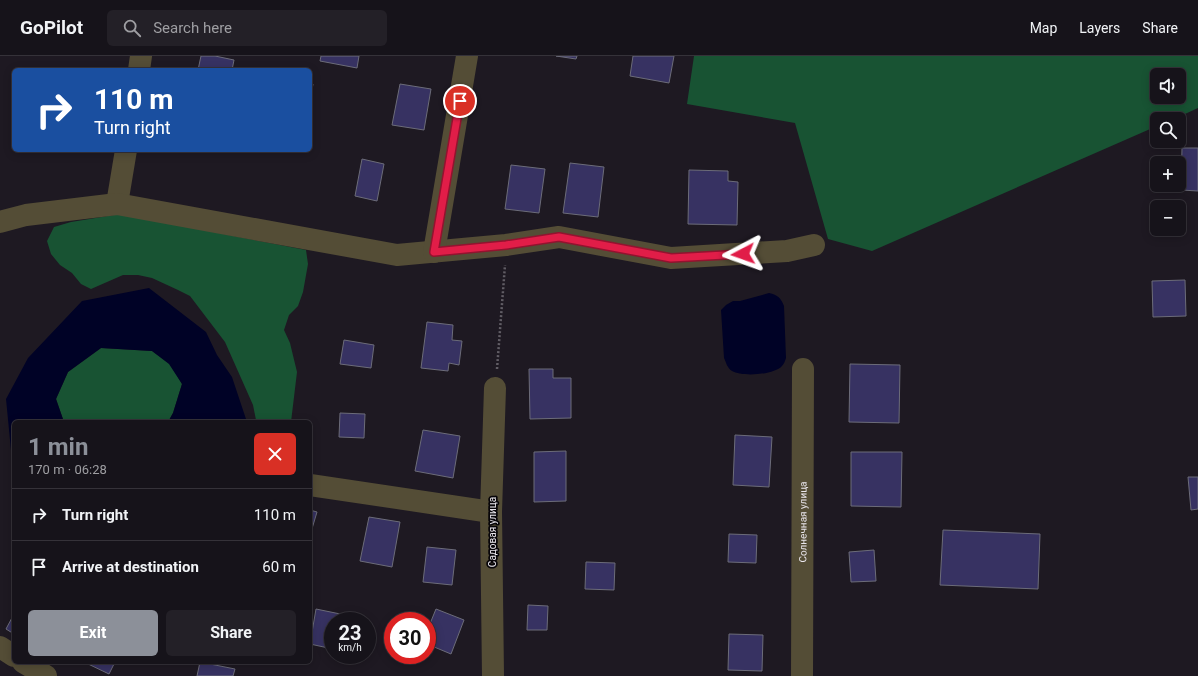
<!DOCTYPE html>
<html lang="en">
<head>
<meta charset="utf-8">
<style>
	body { margin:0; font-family:Roboto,sans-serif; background:#232027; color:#f1f3f6; height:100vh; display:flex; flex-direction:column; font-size:15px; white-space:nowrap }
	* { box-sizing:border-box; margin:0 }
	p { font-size:13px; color:#9e9ea2 }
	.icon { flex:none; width:22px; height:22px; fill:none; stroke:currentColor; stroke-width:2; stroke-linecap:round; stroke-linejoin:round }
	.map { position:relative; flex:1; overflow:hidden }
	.sheet { position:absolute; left:12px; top:364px; width:300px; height:244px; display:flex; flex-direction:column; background:#16131a; border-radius:6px; box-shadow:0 2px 10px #0003,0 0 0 1px #353239 }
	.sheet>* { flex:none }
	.hud { position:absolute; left:12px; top:12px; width:300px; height:84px; border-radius:6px; box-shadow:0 2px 10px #0003,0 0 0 1px #353239; background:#1a4fa0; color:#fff; overflow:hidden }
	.buttons { position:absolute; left:1150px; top:12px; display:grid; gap:8px }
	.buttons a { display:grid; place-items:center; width:36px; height:36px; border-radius:6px; background:#16131a; box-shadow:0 2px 10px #0003,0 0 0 1px #353239; font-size:20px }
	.speed { position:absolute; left:324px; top:556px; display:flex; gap:8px; font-size:20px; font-weight:700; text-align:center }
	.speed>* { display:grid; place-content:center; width:52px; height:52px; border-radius:50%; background:#16131a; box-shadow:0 2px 10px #0003,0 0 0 1px #353239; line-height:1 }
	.speed small { font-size:10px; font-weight:400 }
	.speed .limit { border:6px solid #d22; background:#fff; color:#111 }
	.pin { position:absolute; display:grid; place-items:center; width:34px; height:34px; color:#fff; margin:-17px; border:2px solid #fff; border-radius:50%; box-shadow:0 1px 4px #0007 }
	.me { position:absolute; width:44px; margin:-22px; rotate:266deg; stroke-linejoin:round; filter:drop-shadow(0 0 3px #0008) }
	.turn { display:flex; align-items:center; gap:14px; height:84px; padding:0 16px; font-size:18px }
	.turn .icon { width:52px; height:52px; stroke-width:2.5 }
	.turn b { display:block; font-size:28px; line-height:34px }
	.round { display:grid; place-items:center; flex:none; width:42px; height:42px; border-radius:6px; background:#232027 }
	.head { display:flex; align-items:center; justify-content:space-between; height:68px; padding:0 16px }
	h1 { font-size:24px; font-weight:700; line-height:30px; color:#8c9099 }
	.primary-button { display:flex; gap:8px; margin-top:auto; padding:8px 16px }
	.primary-button a { flex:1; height:46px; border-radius:6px; background:#8c9099; color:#fff; font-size:16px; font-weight:700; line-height:46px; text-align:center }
	.primary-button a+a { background:#232027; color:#f1f3f6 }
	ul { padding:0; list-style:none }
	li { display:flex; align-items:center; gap:12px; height:52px; padding:0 16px; border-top:1px solid #353239 }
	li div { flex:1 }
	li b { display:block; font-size:15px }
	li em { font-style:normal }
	header { display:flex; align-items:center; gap:24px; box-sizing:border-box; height:56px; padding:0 20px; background:#16131a; border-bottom:1px solid #353239 }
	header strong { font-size:19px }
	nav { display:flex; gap:22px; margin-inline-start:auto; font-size:14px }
	.search { width:280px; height:36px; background:#232027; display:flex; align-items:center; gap:10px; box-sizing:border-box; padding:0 14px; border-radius:6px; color:#9e9ea2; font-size:15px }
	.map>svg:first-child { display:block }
</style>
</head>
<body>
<header>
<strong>GoPilot</strong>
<div class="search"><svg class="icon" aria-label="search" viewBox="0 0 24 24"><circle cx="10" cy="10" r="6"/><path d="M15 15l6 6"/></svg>Search here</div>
<nav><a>Map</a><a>Layers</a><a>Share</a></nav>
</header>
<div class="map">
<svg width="1198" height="620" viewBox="0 0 1198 620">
	<rect width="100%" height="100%" fill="#1e1922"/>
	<!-- forest -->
	<g fill="#185333" fill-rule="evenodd">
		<path d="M694,0H1198V52L1174,63H1157V70L872,195L828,183L795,67L687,48ZM1157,19H1179V41H1157Z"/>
		<polygon points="120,158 306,194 308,208 303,236 298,250 289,259 284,274 290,287 297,316 291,366 255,366 256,364 253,349 225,286 190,240 178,234 152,222 138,219 123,219 91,233 81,228 72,217 60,209 51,198 47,185 54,171 71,166"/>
		<polygon points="101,292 152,295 170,308 182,328 173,357 168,366 64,366 56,343 68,316"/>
	</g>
	<!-- water -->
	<g fill="#000226">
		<polygon points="149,232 206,276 217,299 232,321 247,366 168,366 173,357 182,328 169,308 152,295 101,292 68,316 56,343 64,366 14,366 14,399 11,394 6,343 28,302 82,245"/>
		<path d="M769,237C778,239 781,242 784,250L786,302C785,305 784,308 782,310C774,319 742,321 732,315C727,312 726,306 724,302L721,254L726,249L733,245H740Z"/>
	</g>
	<!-- building -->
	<g fill="#373262" stroke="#6c6c79">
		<polygon points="201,0 215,0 234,4 232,14 198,14"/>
		<polygon points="321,0 359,0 357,12 320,5"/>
		<polygon points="556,0 577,0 576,3"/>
		<polygon points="633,0 674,0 669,27 630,20"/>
		<polygon points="310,28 313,28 310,45"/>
		<polygon points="400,28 431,33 424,74 392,69"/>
		<polygon points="1182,92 1198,92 1198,135 1181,134"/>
		<polygon points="362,103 384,108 377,145 355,140"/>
		<polygon points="570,107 604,111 598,161 563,157"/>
		<polygon points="511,109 545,113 539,157 505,153"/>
		<polygon points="689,114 728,115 728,125 738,126 737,169 688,168"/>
		<polygon points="1185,224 1186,260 1153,261 1152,225"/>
		<polygon points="427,266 453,269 452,284 462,285 459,309 449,307 448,315 421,312"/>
		<polygon points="344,284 374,289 371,312 340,308"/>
		<polygon points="850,308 900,309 899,367 849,366"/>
		<polygon points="529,313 553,313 553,322 571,322 571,362 530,363"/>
		<polygon points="340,357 365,358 364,382 339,381"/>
		<polygon points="423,374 460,380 453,422 415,415"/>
		<polygon points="735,379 772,381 769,431 733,429"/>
		<polygon points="566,395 566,445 534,446 534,396"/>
		<polygon points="851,396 902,396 901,451 851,450"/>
		<polygon points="1188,421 1198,421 1198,453 1191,454"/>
		<polygon points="310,454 317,456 311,476 310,475"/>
		<polygon points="369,461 400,466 392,511 360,505"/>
		<polygon points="943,474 1040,478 1038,533 940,529"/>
		<polygon points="729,478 757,479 756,507 728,506"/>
		<polygon points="427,491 456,494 452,529 423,526"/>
		<polygon points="874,494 876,525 851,526 849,496"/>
		<polygon points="586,506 615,507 614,534 585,533"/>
		<polygon points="528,549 548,550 547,574 527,574"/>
		<polygon points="316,553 350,560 349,565 333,565 333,593 310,588"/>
		<polygon points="436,553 464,564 451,598 427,588 427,575"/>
		<polygon points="14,558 14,578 6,573"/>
		<polygon points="729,578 763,579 762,615 728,614"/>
		<polygon points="84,606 115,606 109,618"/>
		<polygon points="200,606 235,613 233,620 197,620"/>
	</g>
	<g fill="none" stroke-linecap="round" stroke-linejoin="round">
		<!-- path -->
		<polyline stroke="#615d65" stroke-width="2.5" stroke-dasharray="2 2" stroke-linecap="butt" points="497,313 505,209"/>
		<!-- minor -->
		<g stroke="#544d36" stroke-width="22">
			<polyline points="139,14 141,0"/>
			<polyline points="117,148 126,94"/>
			<polyline points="0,166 26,159 117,148 397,199 506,189 559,181 671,202 787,195 814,189"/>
			<polyline points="434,196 467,0"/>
			<polyline points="310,429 491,456"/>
			<polyline points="0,591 14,600"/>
			<polyline points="23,606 46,620"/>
			<polyline points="493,620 491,456 495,332"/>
			<path id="s1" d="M802,620L803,313"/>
		</g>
	</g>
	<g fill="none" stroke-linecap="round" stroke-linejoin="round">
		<defs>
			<polyline id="route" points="460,45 434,196 506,189 559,181 671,202 743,198"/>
		</defs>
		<!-- route casing -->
		<use href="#route" stroke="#92132f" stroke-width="10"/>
		<!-- route -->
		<use href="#route" stroke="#e11d48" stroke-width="7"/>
	</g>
	<g text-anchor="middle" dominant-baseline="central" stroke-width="3.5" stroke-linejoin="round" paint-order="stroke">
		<!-- street labels -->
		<g font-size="10" fill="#eae7ed" stroke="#070509">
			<text stroke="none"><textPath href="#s1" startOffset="154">Солнечная улица</textPath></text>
			<text transform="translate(492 476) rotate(-90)">Садовая улица</text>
		</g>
	</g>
</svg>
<div class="buttons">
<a><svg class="icon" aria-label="sound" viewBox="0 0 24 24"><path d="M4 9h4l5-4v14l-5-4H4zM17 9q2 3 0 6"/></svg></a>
<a><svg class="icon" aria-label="search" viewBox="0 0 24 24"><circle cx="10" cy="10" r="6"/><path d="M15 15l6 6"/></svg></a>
<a>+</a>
<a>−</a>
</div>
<div class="speed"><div>23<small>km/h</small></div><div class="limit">30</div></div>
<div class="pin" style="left:460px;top:45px;background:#d93025"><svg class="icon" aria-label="arrive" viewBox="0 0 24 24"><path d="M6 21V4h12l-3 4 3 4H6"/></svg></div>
<svg class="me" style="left:743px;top:198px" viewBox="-20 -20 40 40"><path d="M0-17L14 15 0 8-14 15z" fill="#e11d48" stroke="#fff" stroke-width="4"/></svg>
<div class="hud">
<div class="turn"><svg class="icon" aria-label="right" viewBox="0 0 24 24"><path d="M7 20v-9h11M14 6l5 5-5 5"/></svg><div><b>110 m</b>Turn right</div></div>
</div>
<section class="sheet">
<div class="head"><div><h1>1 min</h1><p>170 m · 06:28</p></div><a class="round" style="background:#d93025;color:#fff"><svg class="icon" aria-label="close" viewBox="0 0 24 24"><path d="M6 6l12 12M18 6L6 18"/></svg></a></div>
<ul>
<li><svg class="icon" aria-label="right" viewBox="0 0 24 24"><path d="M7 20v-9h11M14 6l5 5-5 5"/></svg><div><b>Turn right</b></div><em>110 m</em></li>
<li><svg class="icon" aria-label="arrive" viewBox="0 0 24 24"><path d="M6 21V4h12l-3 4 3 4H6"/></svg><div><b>Arrive at destination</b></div><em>60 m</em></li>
</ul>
<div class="primary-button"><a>Exit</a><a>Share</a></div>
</section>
</div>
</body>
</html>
